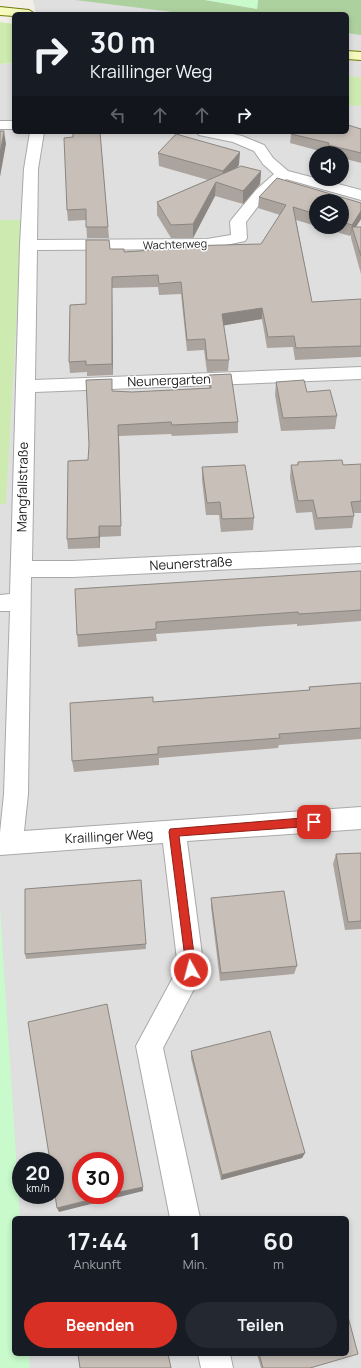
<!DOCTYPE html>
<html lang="de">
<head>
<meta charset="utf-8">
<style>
	body { margin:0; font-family:Manrope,sans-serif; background:#242831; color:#f1f3f6; height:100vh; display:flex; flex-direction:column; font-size:15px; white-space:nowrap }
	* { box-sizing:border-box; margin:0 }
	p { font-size:13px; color:#9ea1a6 }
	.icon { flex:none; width:22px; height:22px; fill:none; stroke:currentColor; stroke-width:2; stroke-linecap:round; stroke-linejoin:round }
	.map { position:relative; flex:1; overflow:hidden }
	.details { position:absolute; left:12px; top:1216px; width:337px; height:140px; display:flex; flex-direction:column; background:#171b24; border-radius:6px; box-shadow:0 2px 6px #0003 }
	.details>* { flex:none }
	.banner { position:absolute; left:12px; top:12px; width:337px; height:122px; border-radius:6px; box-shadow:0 2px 6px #0003; background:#171b24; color:#f1f3f6; overflow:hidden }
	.fabs { position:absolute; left:309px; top:146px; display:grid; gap:8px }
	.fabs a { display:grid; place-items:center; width:40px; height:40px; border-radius:50%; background:#171b24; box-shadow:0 2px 6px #0003; font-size:20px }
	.speed { position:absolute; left:12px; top:1152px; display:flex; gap:8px; font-size:20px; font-weight:700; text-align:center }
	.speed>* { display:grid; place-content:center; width:52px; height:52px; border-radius:50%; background:#171b24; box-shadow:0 2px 6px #0003; line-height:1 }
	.speed small { font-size:10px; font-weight:400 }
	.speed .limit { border:6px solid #d22; background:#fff; color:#111 }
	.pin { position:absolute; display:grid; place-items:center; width:34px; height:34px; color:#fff; margin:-17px; border-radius:8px; box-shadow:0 2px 6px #0006 }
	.me { position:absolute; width:44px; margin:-22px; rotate:353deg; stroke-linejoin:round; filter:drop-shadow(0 0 3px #0008) }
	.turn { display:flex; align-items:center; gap:14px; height:84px; padding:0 12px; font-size:18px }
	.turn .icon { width:52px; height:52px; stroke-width:2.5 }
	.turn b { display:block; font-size:28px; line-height:34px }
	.lanes { display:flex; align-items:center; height:38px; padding:0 12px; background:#0003; justify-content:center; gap:20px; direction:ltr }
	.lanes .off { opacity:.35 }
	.eta { display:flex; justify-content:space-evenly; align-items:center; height:68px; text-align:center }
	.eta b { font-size:24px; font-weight:700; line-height:28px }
	.primary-button { display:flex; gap:8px; margin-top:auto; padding:8px 12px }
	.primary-button a { flex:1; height:46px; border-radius:24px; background:#d93025; color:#fff; font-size:16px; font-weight:700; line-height:46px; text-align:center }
	.primary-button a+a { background:#242831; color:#f1f3f6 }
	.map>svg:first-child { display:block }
</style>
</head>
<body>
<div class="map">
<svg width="361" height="1368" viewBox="0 0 361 1368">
	<rect width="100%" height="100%" fill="#f2efe9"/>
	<!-- residential -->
	<path fill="#e0dfdf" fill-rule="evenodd" d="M33,0H361V1368H0V64L14,63V132H347V14H36ZM316,153H342V179H316ZM316,201H342V227H316ZM21,1161H55V1195H21ZM81,1161H115V1195H81ZM14,1218H347V1354H14Z"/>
	<!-- grass -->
	<g fill="#cdebb0">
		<polygon points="0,22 14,24 14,63 0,64"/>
		<polygon points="347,76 361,77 361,106 347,105"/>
		<polygon points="0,220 22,220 6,504 0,504"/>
	</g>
	<!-- forest -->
	<polygon fill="#add19e" points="75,0 205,0 257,9 258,0 361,0 361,35 347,33 347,14 189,14"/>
	<!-- park -->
	<g fill="#c8facc">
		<polygon points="205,0 258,0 257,9"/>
		<polygon points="0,909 20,1218 14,1218 14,1354 29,1354 30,1368 0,1368"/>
	</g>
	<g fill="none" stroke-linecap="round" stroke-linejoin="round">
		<defs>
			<g id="street">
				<rect x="0" y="121" width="14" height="8"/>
				<polygon points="30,132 44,132 38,169 37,240 207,239 231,235 230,222 232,219 256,190 274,174 263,164 254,151 233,142 199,135 197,132 224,132 242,136 264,145 273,158 288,171 361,190 361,200 286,179 266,196 246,222 247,238 245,241 207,249 37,250 35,380 361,367 361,379 35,392 32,561 73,561 361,547 361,563 73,577 31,577 28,794 24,831 361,807 361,829 187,841 204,970 163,1048 200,1218 170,1218 136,1046 178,968 163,843 0,855 0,833 4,794 10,611 0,611 0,595 10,594 20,245 24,169"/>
				<polygon points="198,1354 230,1354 233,1368 201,1368"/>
			</g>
			<g id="secondary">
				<polygon points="0,7 29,10 35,14 14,14 14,16 0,15"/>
				<polygon points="347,51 361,52 361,60 347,59"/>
			</g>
		</defs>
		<!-- street casing -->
		<use href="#street" stroke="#a9a9a9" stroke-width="2"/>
		<!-- secondary casing -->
		<use href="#secondary" stroke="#707d05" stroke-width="2"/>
		<!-- street -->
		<use href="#street" fill="#fff" fill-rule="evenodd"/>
		<!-- secondary -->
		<use href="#secondary" fill="#f7fabf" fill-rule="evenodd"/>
	</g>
	<!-- wall -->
	<g fill="#aba49e">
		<polygon points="348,125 361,129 361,163 342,158 342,153 327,153 290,143 291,134"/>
		<polygon points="100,132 109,238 87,238 86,220 68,221 67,210 73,137"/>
		<polygon points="158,153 239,165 237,167 261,171 260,184 243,204 215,196 193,238 171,238 157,215 157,202 208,180 159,166"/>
		<polygon points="277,178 361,203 361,219 356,227 361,227 361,274 351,238 351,234 350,236 320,227 342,227 342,201 316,201 316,226 296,220 312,302 361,299 361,357 295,360 293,347 267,348 262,319 223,325 229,360 228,371 207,372 204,350 187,351 181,294 159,295 158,287 112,288 113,375 87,376 87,372 70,373 69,362 70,305 86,304 86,240 109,240 110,249 124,249 124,252 183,248 183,246 261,244 280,215 258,208 259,197"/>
		<polygon points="209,375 238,422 238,433 172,436 171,434 119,436 121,536 100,537 100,548 68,549 67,539 88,460 113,391 132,392 209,388"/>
		<polygon points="276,382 307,392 337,416 335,429 281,431 275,395"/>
		<polygon points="298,462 343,465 361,464 361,513 353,513 354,516 352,528 315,530 312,512 296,513 290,478 291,465 297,465"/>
		<polygon points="202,467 254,518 253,530 221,532 219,515 206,515 202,480"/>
		<polygon points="361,571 361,621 297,626 297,624 156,634 157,641 78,647 77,635"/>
		<polygon points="361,683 361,739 279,745 278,748 159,758 159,765 74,772 72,761 153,702 309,690 309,687"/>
		<polygon points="361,853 361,929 345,930 333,864 336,854"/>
		<polygon points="141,880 146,949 26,959 25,954"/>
		<polygon points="211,898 297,966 294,974 220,981 211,907"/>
		<polygon points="191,1051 305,1153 302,1158 221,1180 191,1058"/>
		<polygon points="257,1354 347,1354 311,1368 261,1368"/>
	</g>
	<!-- shaded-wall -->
	<g fill="#8b8681">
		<polygon points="4,131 6,144 0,177 0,154"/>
		<polygon points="240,152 239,165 222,184 223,171"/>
		<polygon points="261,171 260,184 243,204 243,191"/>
		<polygon points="216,182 215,196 193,238 193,224"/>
		<polygon points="361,211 361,219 353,231 352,227 351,234 350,236 352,225"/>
		<polygon points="112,277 112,288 113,375 112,364"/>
		<polygon points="262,308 262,319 221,326 222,314"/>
		<polygon points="118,425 119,436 121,536 121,526"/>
		<polygon points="99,526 100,537 100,548 99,537"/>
		<polygon points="305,1153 302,1158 221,1180 222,1175"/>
		<polygon points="143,1187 143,1191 59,1212 57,1208 109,1195 115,1195 115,1193"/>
	</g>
	<!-- building -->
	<g fill="#c7bfb8" stroke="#8b8681">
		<polygon points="347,124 348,125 361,129 361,153 328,145 329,143 291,134 291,132 347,132"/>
		<polygon points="0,131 4,131 0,154"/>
		<polygon points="73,132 100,132 108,227 86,227 86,209 67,210 64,138 73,137"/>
		<polygon points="176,134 240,152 223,171 158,153"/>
		<polygon points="241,166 261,171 243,191 216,182 193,224 171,225 157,202"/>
		<polygon points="277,178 361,203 361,211 352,225 342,222 342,201 316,201 316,214 293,207 312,302 361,299 361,346 296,348 294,336 268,337 262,308 222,314 229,360 207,360 205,339 187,340 181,282 159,284 158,275 112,277 112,364 86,365 86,361 69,362 70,305 86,304 86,240 109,240 110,249 124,249 124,252 184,248 183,246 261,244 286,205 259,197"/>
		<polygon points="352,227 361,227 361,256"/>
		<polygon points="231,374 238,422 172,425 171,422 118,425 121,526 99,526 99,537 67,539 68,461 88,460 89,445 86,380 112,379 112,391 132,392 211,388 209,375"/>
		<polygon points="304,380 307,392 330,390 337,416 283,418 276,382"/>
		<polygon points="342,460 343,465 361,464 361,501 351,502 354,516 317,518 313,500 298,501 291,465 298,465 298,462"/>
		<polygon points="245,465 254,518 222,519 220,502 207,503 202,467"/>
		<polygon points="361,571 361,610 299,614 298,612 156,622 156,629 77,635 75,589"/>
		<polygon points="361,683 361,728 279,734 280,738 158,747 158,754 72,761 70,703 153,697 153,702 310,690 309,687"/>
		<polygon points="361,853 361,921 348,922 336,854"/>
		<polygon points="141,880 146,944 25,954 25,889"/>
		<polygon points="284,891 297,966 221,973 211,898"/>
		<polygon points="107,1004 143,1187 115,1193 115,1161 81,1161 81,1195 109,1195 57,1208 55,1195 55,1161 50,1161 28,1022"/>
		<polygon points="270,1031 305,1153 222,1175 191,1051"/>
		<polygon points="347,1313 358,1354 310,1368 263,1368 259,1354 347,1354"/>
		<polygon points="78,1354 168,1354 171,1368 80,1368"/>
	</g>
	<!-- route -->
	<polygon fill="#d93025" stroke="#8d1f18" points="314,817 319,822 314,826 179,836 196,970 194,974 191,976 187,974 169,832 170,829"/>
	<g text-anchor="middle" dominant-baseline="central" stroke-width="3" stroke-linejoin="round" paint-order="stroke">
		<!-- far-street labels -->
		<g font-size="11" fill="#222" stroke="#fff">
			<text transform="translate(175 244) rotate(-2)">Wachterweg</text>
		</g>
		<!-- street labels -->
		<g font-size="13" fill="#222" stroke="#fff">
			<text transform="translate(169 380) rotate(-2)">Neunergarten</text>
			<text transform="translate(22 487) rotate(-89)">Mangfallstraße</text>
			<text transform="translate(191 563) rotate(-3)">Neunerstraße</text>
			<text transform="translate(109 836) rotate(-3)">Kraillinger Weg</text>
		</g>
	</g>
</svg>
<div class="fabs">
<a><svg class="icon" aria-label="sound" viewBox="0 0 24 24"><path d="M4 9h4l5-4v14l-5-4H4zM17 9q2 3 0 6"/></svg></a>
<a><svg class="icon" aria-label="layers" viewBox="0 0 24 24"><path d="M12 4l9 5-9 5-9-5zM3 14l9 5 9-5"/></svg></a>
</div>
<div class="speed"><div>20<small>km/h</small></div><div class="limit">30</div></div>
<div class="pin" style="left:314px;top:822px;background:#d93025"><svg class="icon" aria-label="arrive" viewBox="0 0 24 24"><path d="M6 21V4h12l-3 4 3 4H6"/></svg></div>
<svg class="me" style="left:191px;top:970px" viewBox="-20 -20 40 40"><circle r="17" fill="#d93025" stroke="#fff" stroke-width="3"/><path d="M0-11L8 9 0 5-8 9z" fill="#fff"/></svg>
<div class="banner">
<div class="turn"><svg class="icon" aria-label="right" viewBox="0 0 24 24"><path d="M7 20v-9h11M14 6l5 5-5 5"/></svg><div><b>30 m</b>Kraillinger Weg</div></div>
<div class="lanes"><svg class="icon off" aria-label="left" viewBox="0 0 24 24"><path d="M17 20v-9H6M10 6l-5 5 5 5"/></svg><svg class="icon off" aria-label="ahead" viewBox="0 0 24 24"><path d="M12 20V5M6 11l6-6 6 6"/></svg><svg class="icon off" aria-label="ahead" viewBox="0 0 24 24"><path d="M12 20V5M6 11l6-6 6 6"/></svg><svg class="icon" aria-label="right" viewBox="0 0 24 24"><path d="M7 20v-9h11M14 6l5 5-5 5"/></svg></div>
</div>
<section class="details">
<div class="eta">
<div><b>17:44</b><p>Ankunft</p></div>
<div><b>1</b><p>Min.</p></div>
<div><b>60</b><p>m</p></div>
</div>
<div class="primary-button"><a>Beenden</a><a>Teilen</a></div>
</section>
</div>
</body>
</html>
